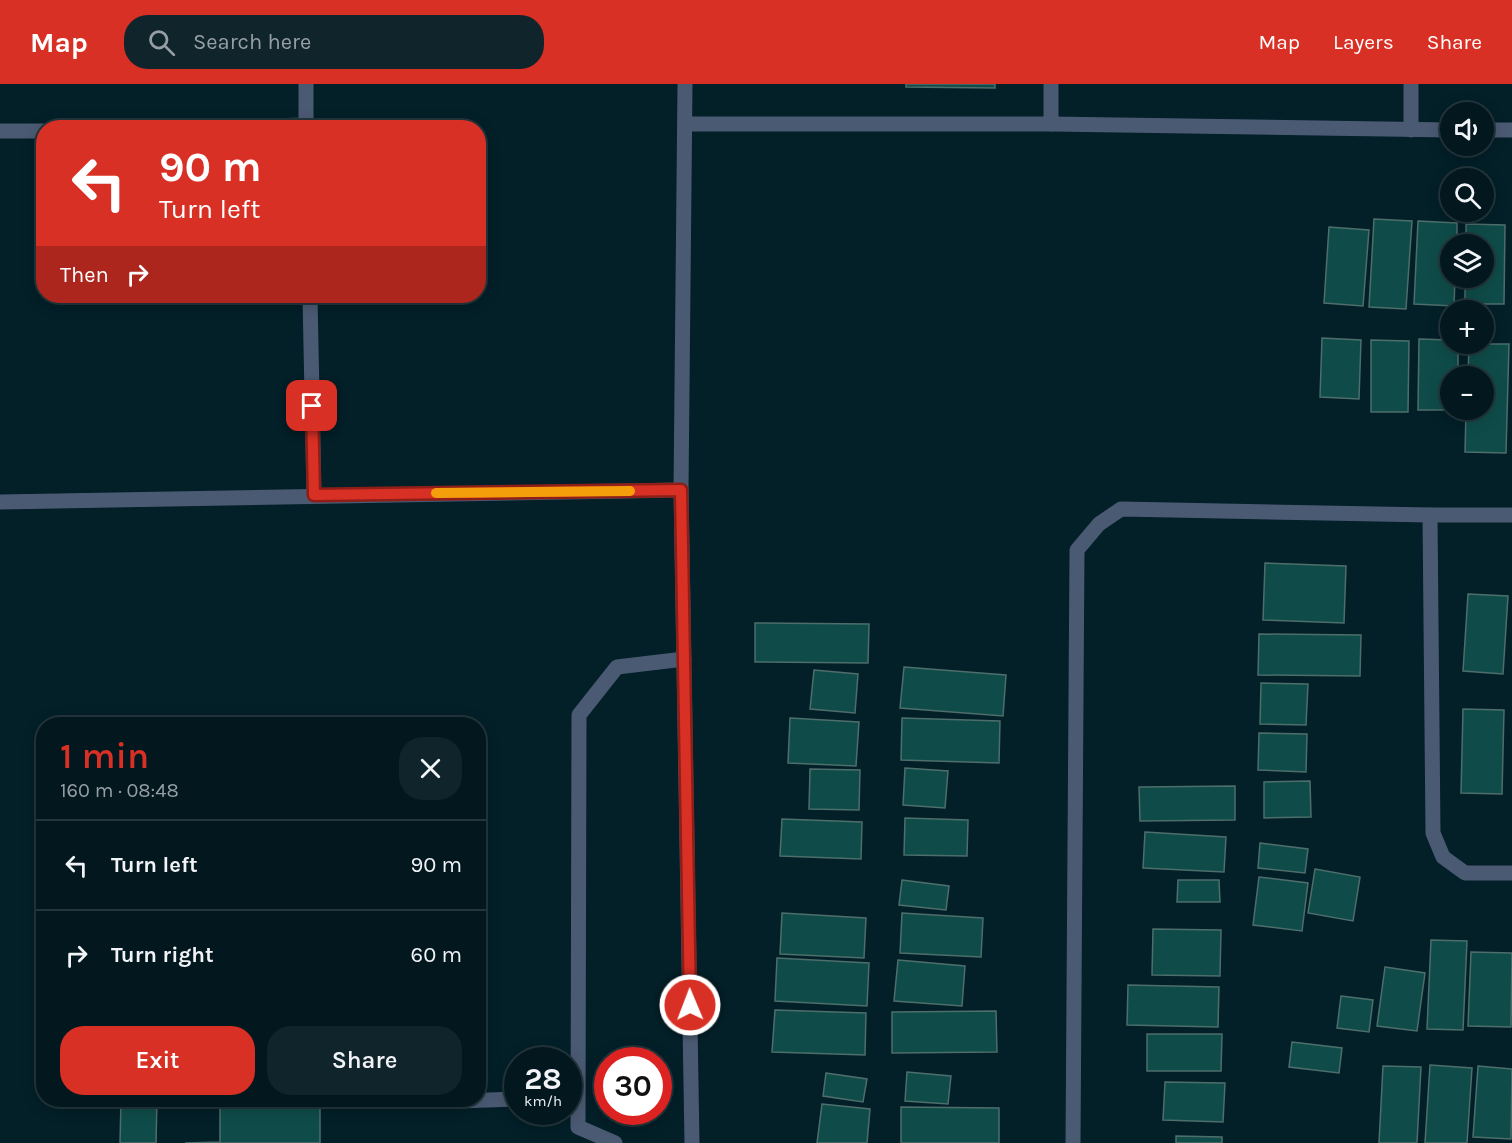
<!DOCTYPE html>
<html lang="en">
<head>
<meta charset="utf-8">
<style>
	body { margin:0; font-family:Karla,sans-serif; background:#10242b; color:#f1f3f6; height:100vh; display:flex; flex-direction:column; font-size:22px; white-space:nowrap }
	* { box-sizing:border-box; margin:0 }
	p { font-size:20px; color:#969fa4 }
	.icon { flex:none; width:33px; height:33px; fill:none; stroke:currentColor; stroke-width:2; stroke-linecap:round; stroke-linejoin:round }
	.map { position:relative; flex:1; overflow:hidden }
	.panel { position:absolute; left:36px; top:633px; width:450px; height:390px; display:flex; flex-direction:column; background:#02171e; border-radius:24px; box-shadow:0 3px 15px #0003,0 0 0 2px #23363c }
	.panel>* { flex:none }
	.banner { position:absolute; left:36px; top:36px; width:450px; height:183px; border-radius:24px; box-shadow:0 3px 15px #0003,0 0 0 2px #23363c; background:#d93025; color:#fff; overflow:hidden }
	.controls { position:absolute; left:1440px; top:18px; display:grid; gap:12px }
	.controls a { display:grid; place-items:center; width:54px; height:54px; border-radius:50%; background:#02171e; box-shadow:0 3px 15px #0003,0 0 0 2px #23363c; font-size:30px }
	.speed { position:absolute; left:504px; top:963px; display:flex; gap:12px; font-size:30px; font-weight:700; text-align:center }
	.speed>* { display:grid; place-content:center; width:78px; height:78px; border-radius:50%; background:#02171e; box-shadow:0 3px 15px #0003,0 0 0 2px #23363c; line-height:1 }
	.speed small { font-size:15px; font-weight:400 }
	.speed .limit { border:9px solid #d22; background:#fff; color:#111 }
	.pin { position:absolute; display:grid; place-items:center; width:51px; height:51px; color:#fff; margin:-26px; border-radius:12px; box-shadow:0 3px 9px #0006 }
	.me { position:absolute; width:66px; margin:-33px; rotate:359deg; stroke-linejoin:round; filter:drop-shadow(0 0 4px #0008) }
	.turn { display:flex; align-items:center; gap:21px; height:126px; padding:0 24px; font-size:27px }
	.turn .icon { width:78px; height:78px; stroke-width:2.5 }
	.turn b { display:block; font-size:42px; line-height:51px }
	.then { display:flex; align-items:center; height:57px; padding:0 24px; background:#0003; gap:12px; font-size:22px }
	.round { display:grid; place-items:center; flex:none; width:63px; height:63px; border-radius:24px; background:#10242b }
	.summary { display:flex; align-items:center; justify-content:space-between; height:102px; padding:0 24px }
	h1 { font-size:36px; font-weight:600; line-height:45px; color:#d93025 }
	.action { display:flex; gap:12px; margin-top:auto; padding:12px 24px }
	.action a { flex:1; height:69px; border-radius:24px; background:#d93025; color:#fff; font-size:24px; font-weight:600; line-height:69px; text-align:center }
	.action a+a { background:#10242b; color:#f1f3f6 }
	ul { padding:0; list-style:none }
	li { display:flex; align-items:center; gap:18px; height:90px; padding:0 24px; border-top:2px solid #23363c }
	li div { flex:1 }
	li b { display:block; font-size:22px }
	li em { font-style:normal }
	header { display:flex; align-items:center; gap:36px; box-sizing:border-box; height:84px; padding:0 30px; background:#d93025; color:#fff }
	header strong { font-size:28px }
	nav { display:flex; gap:33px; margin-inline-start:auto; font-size:21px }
	.search { width:420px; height:54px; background:#10242b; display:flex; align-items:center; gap:15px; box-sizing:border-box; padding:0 21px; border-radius:24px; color:#969fa4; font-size:22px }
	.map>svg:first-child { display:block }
</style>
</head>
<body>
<header>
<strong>Map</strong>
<div class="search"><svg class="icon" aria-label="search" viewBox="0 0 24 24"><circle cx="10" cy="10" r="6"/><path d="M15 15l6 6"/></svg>Search here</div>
<nav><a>Map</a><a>Layers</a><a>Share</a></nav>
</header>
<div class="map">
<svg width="1512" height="1059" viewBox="0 0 1512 1059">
	<rect width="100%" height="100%" fill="#031f28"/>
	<!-- building -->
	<g fill="#0f4c49" stroke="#4d6e6b" stroke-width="1.5">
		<polygon points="906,0 995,0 995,4 906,3"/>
		<polygon points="1374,135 1412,137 1406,225 1369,223"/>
		<polygon points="1418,137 1457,139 1457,160 1450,160 1450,194 1455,194 1454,222 1414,220"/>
		<polygon points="1466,140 1505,141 1504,220 1465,220 1465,194 1484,194 1484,160 1466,160"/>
		<polygon points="1329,143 1369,146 1363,222 1324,219"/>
		<polygon points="1322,254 1361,256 1359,315 1320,313"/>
		<polygon points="1419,255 1450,256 1450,260 1458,260 1458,292 1450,292 1450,326 1458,326 1418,326"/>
		<polygon points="1371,256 1409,257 1408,328 1371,328"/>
		<polygon points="1469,260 1509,260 1506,369 1465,368 1466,326 1484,326 1484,292 1468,292"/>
		<polygon points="1265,479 1346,482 1344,539 1263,536"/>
		<polygon points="1468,510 1508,512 1503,590 1463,587"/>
		<polygon points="755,539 869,540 868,579 755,578"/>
		<polygon points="1259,550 1361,551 1360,592 1258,591"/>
		<polygon points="904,583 1006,591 1003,632 900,624"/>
		<polygon points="814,586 858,590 855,629 810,625"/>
		<polygon points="1261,599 1308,600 1306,641 1260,640"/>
		<polygon points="1463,625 1504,626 1502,710 1461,709"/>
		<polygon points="790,634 859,638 856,682 788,679"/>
		<polygon points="902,634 1000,637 999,679 901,676"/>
		<polygon points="1259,649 1307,650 1306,688 1258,686"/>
		<polygon points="905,684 948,687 945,724 903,721"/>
		<polygon points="810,685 860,686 859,726 809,725"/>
		<polygon points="1310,697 1311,733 1264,734 1264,698"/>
		<polygon points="1235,702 1235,736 1140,737 1139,703"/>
		<polygon points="905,734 968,736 967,772 904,771"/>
		<polygon points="782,735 862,738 861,775 780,772"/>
		<polygon points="1145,748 1226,753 1224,788 1143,784"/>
		<polygon points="1260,759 1308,765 1305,789 1258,784"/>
		<polygon points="1315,785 1360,793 1353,837 1308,829"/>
		<polygon points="1259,793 1308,799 1302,847 1253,841"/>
		<polygon points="902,796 949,802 946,826 899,821"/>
		<polygon points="1178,796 1219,796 1220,818 1177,818"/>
		<polygon points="782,829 866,834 864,874 780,870"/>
		<polygon points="902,829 983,834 981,873 900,869"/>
		<polygon points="1153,845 1221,846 1220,892 1152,891"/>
		<polygon points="1431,856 1467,857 1463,946 1427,945"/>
		<polygon points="1471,868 1512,869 1511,943 1468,942"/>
		<polygon points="777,874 869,879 867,922 775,917"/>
		<polygon points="898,876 965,882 962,922 894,917"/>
		<polygon points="1385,883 1425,889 1417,947 1377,942"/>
		<polygon points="1128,901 1219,903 1218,943 1127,941"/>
		<polygon points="1341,912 1373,916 1369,948 1337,944"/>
		<polygon points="775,926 866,929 865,971 772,968"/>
		<polygon points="996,927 997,968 892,969 892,928"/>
		<polygon points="1147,950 1222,950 1221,987 1147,987"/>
		<polygon points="1292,958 1342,964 1339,989 1289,983"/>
		<polygon points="1430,981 1472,984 1467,1059 1425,1059"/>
		<polygon points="1383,982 1421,983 1417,1059 1379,1059"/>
		<polygon points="1478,982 1512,985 1511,1055 1473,1053"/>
		<polygon points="907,988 951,992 948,1020 905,1017"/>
		<polygon points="826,989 867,995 863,1018 823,1012"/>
		<polygon points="1165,998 1225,999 1223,1038 1163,1036"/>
		<polygon points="121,1016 157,1016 156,1059 120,1059"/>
		<polygon points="220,1016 320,1016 320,1059 185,1059 220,1058"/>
		<polygon points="822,1020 870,1025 867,1059 817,1059"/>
		<polygon points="901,1023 999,1024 999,1059 901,1059"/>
		<polygon points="1176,1052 1222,1053 1222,1059 1176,1059"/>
	</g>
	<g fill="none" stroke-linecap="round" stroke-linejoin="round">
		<!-- service -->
		<g stroke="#4b5a73" stroke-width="15">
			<polyline points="456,1016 458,1017 518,1015"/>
			<polyline points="615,1059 578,1043 579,631 617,583 684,575"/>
		</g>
		<!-- minor -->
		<g stroke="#4b5a73" stroke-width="15">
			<polyline points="685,0 681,406 692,1059"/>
			<polyline points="685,40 1051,40 1450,46"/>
			<polyline points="1051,40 1051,0"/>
			<polyline points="187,44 306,41"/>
			<polyline points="306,44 306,0"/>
			<polyline points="1411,46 1411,0"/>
			<polyline points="1484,46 1512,46"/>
			<polyline points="0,47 44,47"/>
			<polyline points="310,212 314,411"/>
			<polyline points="0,418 681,406"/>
			<polyline points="1430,431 1433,749 1443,773 1465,789 1512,789"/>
			<polyline points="1073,1059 1077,466 1099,440 1121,425 1430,431 1512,431"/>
		</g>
	</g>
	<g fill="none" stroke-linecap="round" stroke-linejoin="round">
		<defs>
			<polyline id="route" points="312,322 314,411 681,406 690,921"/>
		</defs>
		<!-- route casing -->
		<use href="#route" stroke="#8d1f18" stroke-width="15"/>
		<!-- route -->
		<use href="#route" stroke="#d93025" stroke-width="10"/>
		<!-- slow -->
		<polyline stroke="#f59e0b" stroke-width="10" points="436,409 630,407"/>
	</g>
</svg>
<div class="controls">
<a><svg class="icon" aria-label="sound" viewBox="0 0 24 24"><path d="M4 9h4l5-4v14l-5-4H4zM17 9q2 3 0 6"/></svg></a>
<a><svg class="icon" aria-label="search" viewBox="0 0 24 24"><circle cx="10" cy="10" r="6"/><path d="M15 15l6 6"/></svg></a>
<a><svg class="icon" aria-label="layers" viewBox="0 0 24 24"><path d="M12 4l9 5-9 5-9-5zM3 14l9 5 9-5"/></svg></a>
<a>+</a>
<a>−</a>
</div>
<div class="speed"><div>28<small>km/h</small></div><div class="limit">30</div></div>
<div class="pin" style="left:312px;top:322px;background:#d93025"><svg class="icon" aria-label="arrive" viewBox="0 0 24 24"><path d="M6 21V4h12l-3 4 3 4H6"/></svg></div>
<svg class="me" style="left:690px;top:921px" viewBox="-20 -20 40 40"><circle r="17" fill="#d93025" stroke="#fff" stroke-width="3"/><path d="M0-11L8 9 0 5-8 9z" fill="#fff"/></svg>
<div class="banner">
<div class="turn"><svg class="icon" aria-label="left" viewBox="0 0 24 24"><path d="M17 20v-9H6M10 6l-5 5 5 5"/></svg><div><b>90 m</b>Turn left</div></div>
<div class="then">Then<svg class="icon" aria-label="right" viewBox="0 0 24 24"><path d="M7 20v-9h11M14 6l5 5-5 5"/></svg></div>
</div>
<section class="panel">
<div class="summary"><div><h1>1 min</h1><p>160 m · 08:48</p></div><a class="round"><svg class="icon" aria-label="close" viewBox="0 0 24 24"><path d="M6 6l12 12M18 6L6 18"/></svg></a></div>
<ul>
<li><svg class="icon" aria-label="left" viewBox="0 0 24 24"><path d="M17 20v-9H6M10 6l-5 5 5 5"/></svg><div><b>Turn left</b></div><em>90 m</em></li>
<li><svg class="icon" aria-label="right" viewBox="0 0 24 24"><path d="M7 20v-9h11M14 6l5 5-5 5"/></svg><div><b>Turn right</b></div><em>60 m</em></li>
</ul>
<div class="action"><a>Exit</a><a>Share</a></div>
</section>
</div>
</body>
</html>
